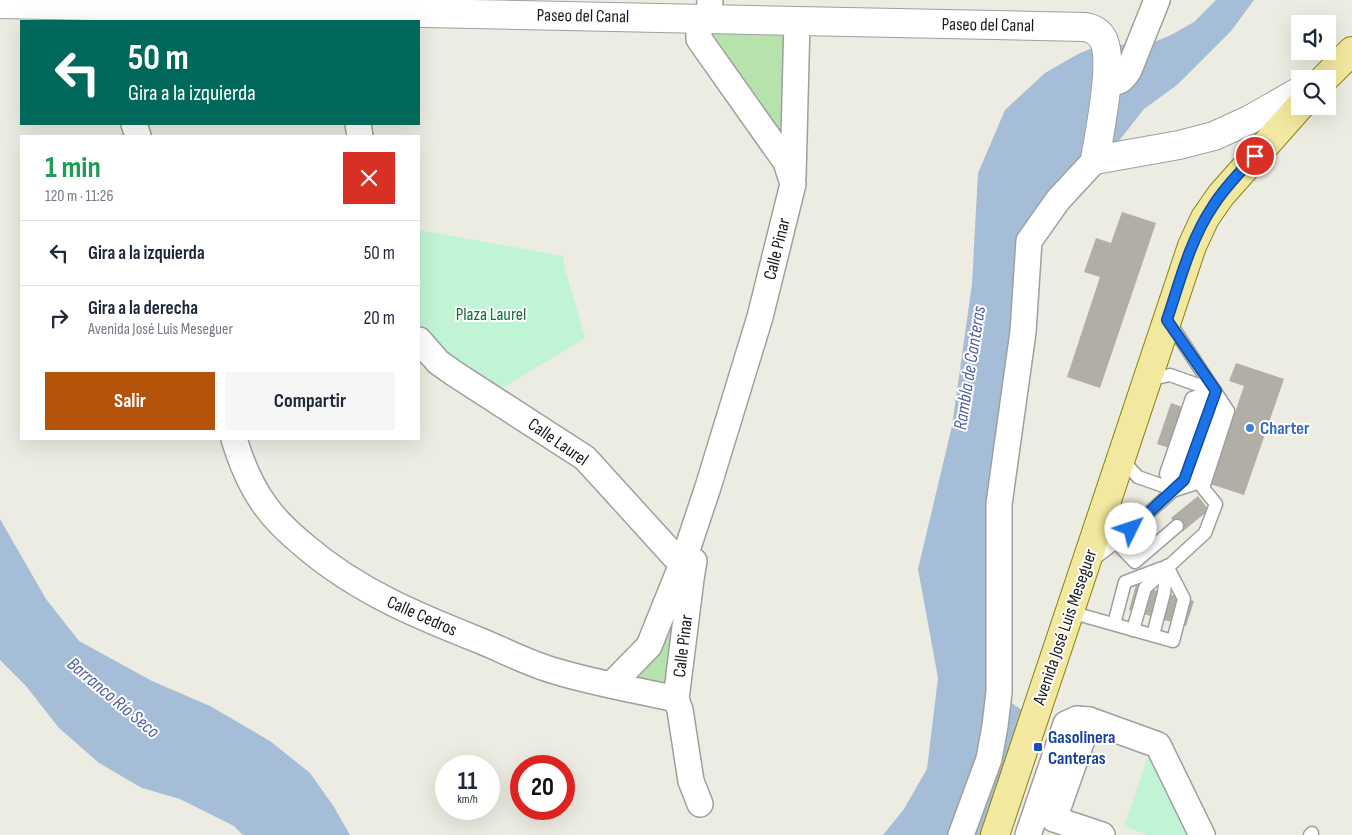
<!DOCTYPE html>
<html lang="es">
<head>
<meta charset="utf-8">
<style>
	body { margin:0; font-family:"Sofia Sans Condensed",sans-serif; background:#f6f6f7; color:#1f2937; height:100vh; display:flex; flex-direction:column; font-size:19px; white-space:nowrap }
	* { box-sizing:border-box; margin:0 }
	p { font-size:16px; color:#747a83 }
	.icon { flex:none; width:28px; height:28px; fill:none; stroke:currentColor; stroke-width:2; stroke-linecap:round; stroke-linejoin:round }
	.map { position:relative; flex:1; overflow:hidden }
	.drawer { position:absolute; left:20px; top:135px; width:400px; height:305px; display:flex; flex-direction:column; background:#fff; border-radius:0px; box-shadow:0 5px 20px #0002 }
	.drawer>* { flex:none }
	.hud { position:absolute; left:20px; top:20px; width:400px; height:105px; border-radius:0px; box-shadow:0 5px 20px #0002; background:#00695c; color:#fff; overflow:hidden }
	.controls { position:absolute; left:1291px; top:15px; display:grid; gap:10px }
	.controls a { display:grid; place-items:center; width:45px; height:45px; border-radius:0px; background:#fff; box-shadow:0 5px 20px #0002; font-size:25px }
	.speed { position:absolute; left:435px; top:755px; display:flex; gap:10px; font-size:25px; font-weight:700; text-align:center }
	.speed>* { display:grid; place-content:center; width:65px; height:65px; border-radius:50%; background:#fff; box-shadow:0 5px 20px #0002; line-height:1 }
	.speed small { font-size:12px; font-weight:400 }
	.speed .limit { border:8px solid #d22; background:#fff; color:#111 }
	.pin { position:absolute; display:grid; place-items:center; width:42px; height:42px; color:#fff; margin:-21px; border:2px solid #fff; border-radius:50%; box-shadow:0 1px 5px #0007 }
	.me { position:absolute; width:55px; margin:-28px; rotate:49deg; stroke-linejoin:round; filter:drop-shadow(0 0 4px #0008) }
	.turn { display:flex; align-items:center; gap:18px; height:105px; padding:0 25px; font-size:22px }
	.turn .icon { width:65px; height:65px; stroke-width:2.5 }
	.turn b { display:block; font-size:35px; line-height:42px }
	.round { display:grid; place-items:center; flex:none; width:52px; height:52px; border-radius:0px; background:#f6f6f7 }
	.headline { display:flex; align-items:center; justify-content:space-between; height:85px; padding:0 25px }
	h1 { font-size:30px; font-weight:700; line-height:38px; color:#1e9e55 }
	.cta { display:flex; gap:10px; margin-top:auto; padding:10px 25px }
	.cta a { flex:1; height:58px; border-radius:0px; background:#b45309; color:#fff; font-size:20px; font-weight:700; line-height:58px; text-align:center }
	.cta a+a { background:#f6f6f7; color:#1f2937 }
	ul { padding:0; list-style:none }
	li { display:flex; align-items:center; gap:15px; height:65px; padding:0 25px; border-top:1px solid #e0e1e3 }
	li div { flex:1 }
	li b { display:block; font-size:19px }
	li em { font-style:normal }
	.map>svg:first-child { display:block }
</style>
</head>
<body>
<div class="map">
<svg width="1352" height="835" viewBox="0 0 1352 835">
	<rect width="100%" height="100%" fill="#ecece2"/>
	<!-- grass -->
	<g fill="#b6e3ab">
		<polygon points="699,19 797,21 793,184"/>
		<polygon points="684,559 676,699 611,685 649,646"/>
	</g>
	<!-- park -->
	<g fill="#c1f4d4">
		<polygon points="419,230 563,256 565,269 585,338 496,392 419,340"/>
		<polygon points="1149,754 1188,835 1147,835 1124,826"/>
	</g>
	<!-- water -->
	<g fill="#a5bdd6">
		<polygon points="1216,0 1254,0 1231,31 1177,85 1144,109 1037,245 1007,502 1006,699 1023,711 983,835 883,835 904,809 927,769 938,678 918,569 952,426 972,284 978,173 1005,110 1045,73 1078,54 1097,46 1152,43 1171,35 1194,22"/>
		<polygon points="0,519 46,599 79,641 152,681 210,706 270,741 310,773 334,807 350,835 243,835 234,826 180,799 142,788 99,763 59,728 26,686 0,660"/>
	</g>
	<!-- building -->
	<g fill="#b1aea5">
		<polygon points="1122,212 1156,223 1100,388 1067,377 1100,277 1084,272 1096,238 1111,243"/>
		<polygon points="1236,363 1284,379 1244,495 1210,484 1217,464 1157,444 1171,403 1231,424 1244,386 1229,381"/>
		<polygon points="1198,496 1209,510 1182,532 1171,518"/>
		<polygon points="1136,585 1194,601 1186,626 1129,610"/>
	</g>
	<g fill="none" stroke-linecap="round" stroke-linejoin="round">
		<defs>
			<g id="service">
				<polyline points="1147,380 1170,375 1215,391"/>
				<polyline points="1121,459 1138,477 1175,490 1194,484 1219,407 1217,396"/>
				<polyline points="1175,489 1175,477 1201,401 1211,394"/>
				<polyline points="1175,490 1166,474 1192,398 1215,391"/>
				<polyline points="1116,542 1135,562 1177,526"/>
				<polyline points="1091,561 1116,542 1184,481 1215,391"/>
				<polyline points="1070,612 1173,641 1184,599 1167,566"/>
				<polyline points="1114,624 1125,582 1162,568"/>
				<polyline points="1133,630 1145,588 1205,533 1216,504 1203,488 1228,411 1168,320"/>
				<polyline points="1153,635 1164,593 1167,566"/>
				<polyline points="1310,835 1312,833"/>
			</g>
			<g id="minor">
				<polyline points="709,19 710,0"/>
				<path d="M1107,83C1119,83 1123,80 1129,70L1157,0"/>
				<polyline points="134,124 138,136"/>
				<polyline points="358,124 360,136"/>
				<polyline points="793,177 797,21"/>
				<polyline points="419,340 438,362 455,374 585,458 675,557 684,559"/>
				<path d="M234,439C241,462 250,484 264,504C275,520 290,534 306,547C359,592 418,616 481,641C505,651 530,664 555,671C594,683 636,690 676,699"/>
				<polyline points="694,561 691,579 676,699 680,710 691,781 700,804"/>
				<polyline points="611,685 649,646 684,559 708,487 760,317 793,184 786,162 699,39 699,19"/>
				<polyline points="1089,720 1054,819 1102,835"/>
				<polyline points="961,835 989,759 995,726 999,692 999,504 1023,332 1029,241 1058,200 1095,160"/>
				<polyline points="1028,835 1066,724 1077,719 1089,720 1158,745 1202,835"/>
			</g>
			<path id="tertiary" d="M0,4L1084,27C1092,28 1099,32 1103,39C1115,61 1099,134 1095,160L1179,145L1214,136L1249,120L1300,91"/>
			<g id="primary">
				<polyline points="1324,79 1352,51"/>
				<polyline points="995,835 1192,246 1205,218 1221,195 1300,106"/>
			</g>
		</defs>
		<!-- service casing -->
		<use href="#service" stroke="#9f9f9f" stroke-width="15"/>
		<!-- minor casing -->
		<use href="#minor" stroke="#9f9f9f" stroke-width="28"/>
		<!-- tertiary casing -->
		<use href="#tertiary" stroke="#9f9f9f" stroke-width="30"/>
		<!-- primary casing -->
		<use href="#primary" stroke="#86820c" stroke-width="30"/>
		<!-- service -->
		<use href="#service" stroke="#fff" stroke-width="12"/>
		<!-- minor -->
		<use href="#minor" stroke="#fff" stroke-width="25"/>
		<!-- tertiary -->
		<use href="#tertiary" stroke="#fff" stroke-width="28"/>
		<!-- primary -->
		<use href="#primary" stroke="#f3e89f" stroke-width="28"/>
	</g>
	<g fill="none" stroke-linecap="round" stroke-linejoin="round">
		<defs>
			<path id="route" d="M1131,529L1184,480L1216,391L1167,320C1180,281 1190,240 1213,206C1224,188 1240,172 1255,156"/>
		</defs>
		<!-- route casing -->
		<use href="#route" stroke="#114b97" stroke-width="12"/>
		<!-- route -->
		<use href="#route" stroke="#1a73e8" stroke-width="9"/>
	</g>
	<!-- markers -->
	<circle fill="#3f7fe0" stroke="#fff" stroke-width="2" cx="1250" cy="428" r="5"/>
	<rect fill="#1a4fb4" stroke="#fff" stroke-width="2" x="1033" y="742" width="10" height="10" rx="2.5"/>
	<g text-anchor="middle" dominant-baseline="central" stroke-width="4" stroke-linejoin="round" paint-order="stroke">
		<!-- street labels -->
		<g font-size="18" fill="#1b1b1b" stroke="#fff">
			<text transform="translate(583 16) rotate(1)">Paseo del Canal</text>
			<text transform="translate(988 25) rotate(1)">Paseo del Canal</text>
			<text transform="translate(777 249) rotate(-76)">Calle Pinar</text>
			<text transform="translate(558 442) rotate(35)">Calle Laurel</text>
			<text transform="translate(422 616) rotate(24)">Calle Cedros</text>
			<text transform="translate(1065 627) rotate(-71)">Avenida José Luis Meseguer</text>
			<text transform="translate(683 646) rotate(-83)">Calle Pinar</text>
		</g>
		<!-- park labels -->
		<g font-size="18" fill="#146f36" stroke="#fff">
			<text x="491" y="314">Plaza Laurel</text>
		</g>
		<!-- shop labels -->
		<g font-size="18" font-weight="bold" fill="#366cbe" stroke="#fff" text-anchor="start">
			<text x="1260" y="428">Charter</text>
		</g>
		<!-- transit labels -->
		<g font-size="18" font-weight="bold" fill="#164399" stroke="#fff" text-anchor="start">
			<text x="1048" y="737">Gasolinera<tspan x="1048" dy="21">Canteras</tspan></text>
		</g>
		<!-- water labels -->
		<g font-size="19" font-style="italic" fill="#5161a2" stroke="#fff">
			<text transform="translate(970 368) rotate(-81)">Rambla de Canteras</text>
			<text transform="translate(113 698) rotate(40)">Barranco Río Seco</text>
		</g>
	</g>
</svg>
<div class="controls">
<a><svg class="icon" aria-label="sound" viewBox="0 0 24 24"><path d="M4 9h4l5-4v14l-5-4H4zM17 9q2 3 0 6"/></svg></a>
<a><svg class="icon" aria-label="search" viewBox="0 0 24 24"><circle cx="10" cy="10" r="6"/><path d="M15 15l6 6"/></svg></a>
</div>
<div class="speed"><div>11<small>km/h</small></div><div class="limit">20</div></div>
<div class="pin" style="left:1255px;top:156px;background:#d93025"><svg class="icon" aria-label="arrive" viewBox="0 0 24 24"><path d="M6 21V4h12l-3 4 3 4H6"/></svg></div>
<svg class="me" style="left:1131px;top:529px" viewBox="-20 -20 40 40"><circle r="19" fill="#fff"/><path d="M0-13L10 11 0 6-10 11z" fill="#1a73e8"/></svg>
<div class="hud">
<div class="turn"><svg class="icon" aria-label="left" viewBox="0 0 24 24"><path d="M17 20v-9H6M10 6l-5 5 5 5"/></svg><div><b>50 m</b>Gira a la izquierda</div></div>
</div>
<section class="drawer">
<div class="headline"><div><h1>1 min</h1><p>120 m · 11:26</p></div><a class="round" style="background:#d93025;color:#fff"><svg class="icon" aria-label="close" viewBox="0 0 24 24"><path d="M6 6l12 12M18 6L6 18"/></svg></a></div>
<ul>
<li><svg class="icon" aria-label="left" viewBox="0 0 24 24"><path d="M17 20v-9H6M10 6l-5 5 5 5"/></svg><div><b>Gira a la izquierda</b></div><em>50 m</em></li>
<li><svg class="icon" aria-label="right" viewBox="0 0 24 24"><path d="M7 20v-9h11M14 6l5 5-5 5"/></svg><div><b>Gira a la derecha</b><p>Avenida José Luis Meseguer</p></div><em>20 m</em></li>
</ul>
<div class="cta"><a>Salir</a><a>Compartir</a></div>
</section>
</div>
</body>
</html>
